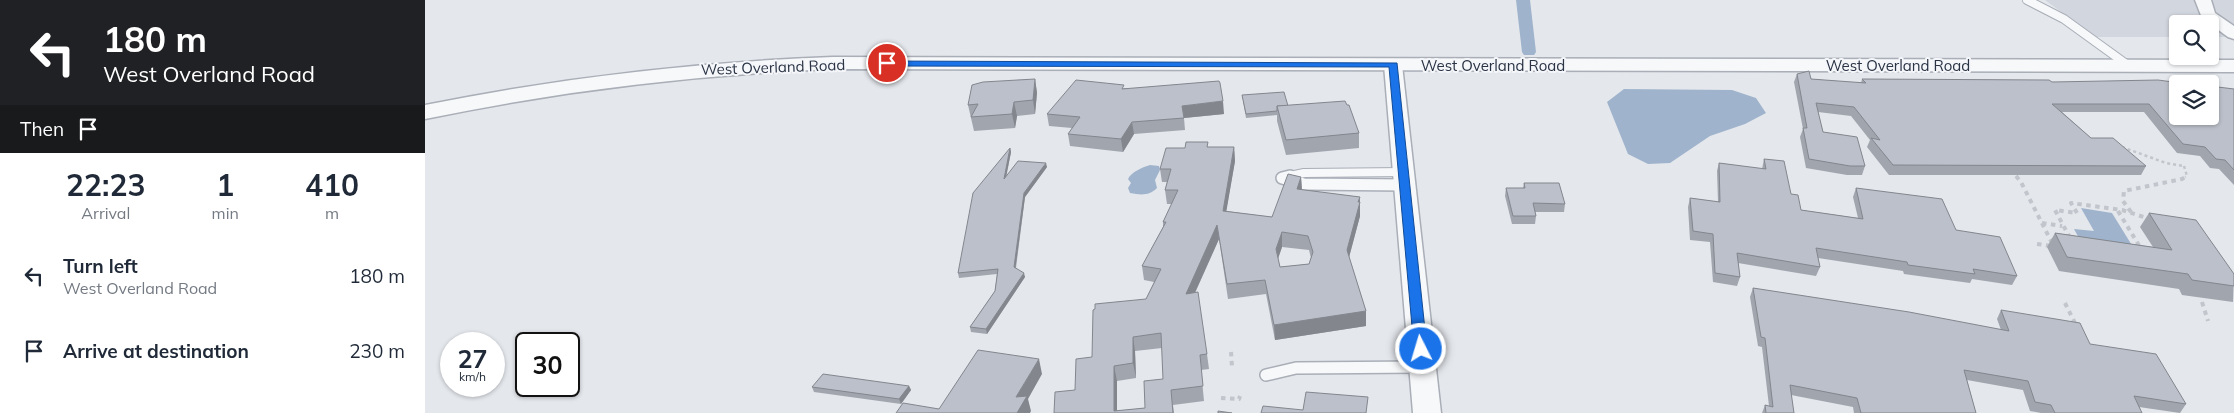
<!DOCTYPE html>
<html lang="en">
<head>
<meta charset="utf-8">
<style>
	body { margin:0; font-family:Mulish,sans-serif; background:#f2f2f3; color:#1f2937; height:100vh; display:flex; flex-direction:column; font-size:19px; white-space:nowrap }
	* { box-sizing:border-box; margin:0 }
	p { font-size:16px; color:#747a83 }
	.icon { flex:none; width:28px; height:28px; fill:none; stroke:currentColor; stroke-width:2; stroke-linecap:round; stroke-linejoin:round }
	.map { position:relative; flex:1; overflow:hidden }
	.side { display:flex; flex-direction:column; background:#fff; width:425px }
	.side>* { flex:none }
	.guide { background:#202124; color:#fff; overflow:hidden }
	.tools { position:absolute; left:1744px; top:15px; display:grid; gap:10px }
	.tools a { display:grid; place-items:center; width:50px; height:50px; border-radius:5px; background:#fff; box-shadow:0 1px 4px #0004; font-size:25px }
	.speed { position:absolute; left:15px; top:332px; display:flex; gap:10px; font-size:25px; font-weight:700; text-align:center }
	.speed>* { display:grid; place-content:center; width:65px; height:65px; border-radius:50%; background:#fff; box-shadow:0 1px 4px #0004; line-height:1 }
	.speed small { font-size:12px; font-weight:400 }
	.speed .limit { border:2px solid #111; border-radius:8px; background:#fff; color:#111 }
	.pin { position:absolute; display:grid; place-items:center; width:42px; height:42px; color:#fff; margin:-21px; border:2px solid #fff; border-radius:50%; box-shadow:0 1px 5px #0007 }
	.me { position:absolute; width:55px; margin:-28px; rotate:355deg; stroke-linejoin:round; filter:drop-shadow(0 0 4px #0008) }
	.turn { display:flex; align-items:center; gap:18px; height:105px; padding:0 20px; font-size:22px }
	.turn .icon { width:65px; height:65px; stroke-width:2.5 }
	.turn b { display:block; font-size:35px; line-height:42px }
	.then { display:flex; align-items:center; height:48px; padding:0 20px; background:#0003; gap:10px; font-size:19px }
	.eta { display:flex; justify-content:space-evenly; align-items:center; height:85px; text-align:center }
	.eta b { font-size:30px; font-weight:700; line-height:35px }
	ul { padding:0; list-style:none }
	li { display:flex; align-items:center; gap:15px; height:75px; padding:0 20px }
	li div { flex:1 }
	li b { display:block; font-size:19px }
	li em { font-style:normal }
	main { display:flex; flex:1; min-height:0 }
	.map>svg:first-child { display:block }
</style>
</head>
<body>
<main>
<section class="side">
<div class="guide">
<div class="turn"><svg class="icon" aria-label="left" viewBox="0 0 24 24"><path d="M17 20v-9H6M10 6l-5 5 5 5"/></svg><div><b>180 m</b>West Overland Road</div></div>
<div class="then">Then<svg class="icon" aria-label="arrive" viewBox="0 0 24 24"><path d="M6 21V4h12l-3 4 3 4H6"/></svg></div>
</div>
<div class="eta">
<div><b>22:23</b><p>Arrival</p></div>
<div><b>1</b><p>min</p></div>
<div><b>410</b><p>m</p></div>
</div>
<ul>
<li><svg class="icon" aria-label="left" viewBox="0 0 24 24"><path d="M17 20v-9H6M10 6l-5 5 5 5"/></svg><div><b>Turn left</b><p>West Overland Road</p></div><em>180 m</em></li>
<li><svg class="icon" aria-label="arrive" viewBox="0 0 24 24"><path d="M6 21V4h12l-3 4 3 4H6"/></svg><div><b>Arrive at destination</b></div><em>230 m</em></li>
</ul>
</section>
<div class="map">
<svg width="1809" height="413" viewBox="0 0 1809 413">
	<rect width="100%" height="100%" fill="#e4e7ec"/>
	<!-- built -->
	<polygon fill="#d2d6de" points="1620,0 1809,0 1809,37 1785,37 1785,24 1752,24 1752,37 1670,37"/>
	<!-- water -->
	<g fill="#9fb4cc">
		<polygon points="1199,89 1307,90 1331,98 1341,113 1320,124 1285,136 1245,163 1223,164 1203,154 1182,102"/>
		<path d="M725,165L734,166L735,170L730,180L732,188C724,196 716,195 705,193L703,188L706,183L703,179C706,172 718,167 725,165Z"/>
		<polygon points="1656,208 1687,213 1708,247 1655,240 1649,229 1669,231"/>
	</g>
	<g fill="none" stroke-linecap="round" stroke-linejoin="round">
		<!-- canal -->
		<polygon fill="#9fb4cc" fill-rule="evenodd" points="1091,0 1105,0 1111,52 1109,55 1099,55 1097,52"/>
		<defs>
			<g id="service-far1">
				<polyline points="1602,0 1639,19 1704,66"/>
				<polyline points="860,177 879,173 979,172"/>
			</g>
			<g id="service">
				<polyline points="865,176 857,178 879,184 980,185"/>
				<polyline points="841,375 871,368 997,367"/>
			</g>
			<g id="minor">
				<polygon points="1770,0 1786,0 1790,13 1809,26 1809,39 1803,37 1777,18"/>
				<polygon points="968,60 974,61 977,65 1016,413 988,413 959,65 962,61"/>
			</g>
			<path id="tertiary" d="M408,57L1809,60V72L408,69C270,75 135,91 0,119V105C135,78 270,62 408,57Z"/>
		</defs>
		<!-- service-far1 casing -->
		<use href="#service-far1" stroke="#a9aeb7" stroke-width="10"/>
		<!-- service casing -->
		<use href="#service" stroke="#a9aeb7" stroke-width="14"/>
		<!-- minor casing -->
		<use href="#minor" stroke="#a9aeb7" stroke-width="3"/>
		<!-- tertiary casing -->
		<use href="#tertiary" stroke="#a9aeb7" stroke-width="3"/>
		<!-- path-far1 -->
		<g stroke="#c2c5cb" stroke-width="2.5" stroke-dasharray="3 3" stroke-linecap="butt">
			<polyline points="1697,147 1741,163 1759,166"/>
			<polyline points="1759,166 1762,176 1760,177"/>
			<polyline points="1587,172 1592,177"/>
		</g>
		<!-- path -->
		<g stroke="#c2c5cb" stroke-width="4" stroke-dasharray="4.5 4.5" stroke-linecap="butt">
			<polyline points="1591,176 1596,182 1627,243"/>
			<polyline points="1693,211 1715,247"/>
			<polyline points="1706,212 1698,201 1699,191 1757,179 1762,176"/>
			<polyline points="1617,223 1637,226"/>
			<polyline points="1645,238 1630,210 1652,213 1646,203 1697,210 1725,219"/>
			<polyline points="1612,244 1627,246"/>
			<polyline points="1777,302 1783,321"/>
			<polyline points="1640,303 1651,325"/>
			<polyline points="806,352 807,367"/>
			<polyline points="796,398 814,399 815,396"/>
		</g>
		<!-- service-far1 -->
		<use href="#service-far1" stroke="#f7f8fa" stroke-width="8"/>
		<!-- service -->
		<use href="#service" stroke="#f7f8fa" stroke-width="11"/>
		<!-- minor -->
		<use href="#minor" fill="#f7f8fa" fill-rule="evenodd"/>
		<!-- tertiary -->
		<use href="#tertiary" fill="#f7f8fa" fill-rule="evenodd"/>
	</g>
	<!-- wall -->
	<g fill="#a1a5ae" fill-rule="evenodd">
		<polygon points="1372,74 1386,79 1436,83 1437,79 1627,82 1809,89 1809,185 1794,169 1785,168 1775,156 1752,153 1719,112 1637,112 1666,138 1721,166 1716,175 1464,175 1442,147 1445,140 1426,116 1393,112 1398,132 1440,166 1437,175 1422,175 1381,168 1375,137 1378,129 1369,82"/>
		<polygon points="610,79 612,93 610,114 592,116 590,128 549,131 543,105"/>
		<polygon points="700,88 799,114 759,118 760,130 709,134 698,152 645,146 643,134 647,128 624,126 622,114"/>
		<polygon points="817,95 863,106 934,133 934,148 861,155 852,121 852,115 821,118"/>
		<path d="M784,147H809L810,161L801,211L847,217L876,177L877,190L935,197V216L924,257L941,311V326L850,340L841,294L803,299L794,239L770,293L782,354L784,369L776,370L779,401L748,405L749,413H629L650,390L667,357L721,299L729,282L719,280L717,266L738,227V222L747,204H742L740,190L742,182H737L735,169L760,148ZM857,247L884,250L886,258L884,264L855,267L853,259ZM737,348L738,379L720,408L692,411V381L711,378L710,351Z"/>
		<polygon points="585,148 586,152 581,176 622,167 600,197 591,268 600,277 562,334 546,332 545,327 570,291 572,274 534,278 533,273"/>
		<polygon points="1339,159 1366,194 1376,210 1433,218 1428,197 1431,188 1531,230 1592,276 1587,285 1547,279 1545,283 1479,274 1478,271 1393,258 1395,267 1391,276 1313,263 1315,277 1312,286 1288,282 1285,242 1265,240 1263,207 1265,198 1293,202 1292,171 1294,163 1337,169"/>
		<polygon points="1099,183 1140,204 1139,212 1110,212 1111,216 1110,224 1087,224 1080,196 1081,188 1098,188"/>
		<polygon points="1724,213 1809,274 1808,302 1757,295 1754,289 1634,271 1622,247 1630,233 1728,247 1715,227"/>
		<polygon points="1328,288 1576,330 1572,319 1576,310 1665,344 1761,404 1755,413 1714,407 1717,413 1616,413 1605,411 1598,390 1542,380 1551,413 1429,413 1428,407 1366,395 1369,413 1337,413 1340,405 1344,406 1337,347 1333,346 1325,297"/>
		<polygon points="484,386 486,390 476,404 389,392 387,387"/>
	</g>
	<!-- shaded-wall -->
	<g fill="#83868d">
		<polygon points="610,79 612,93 610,114 608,100"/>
		<polygon points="798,101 799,114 759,118 757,106"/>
		<polygon points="589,102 592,116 590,128 587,114"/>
		<polygon points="707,122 709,134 698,152 696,139"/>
		<polygon points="809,147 810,161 799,225 798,211"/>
		<polygon points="585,148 586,152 580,183 579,179"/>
		<polygon points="621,163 622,167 600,197 590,271 589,267 599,193"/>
		<polygon points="876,177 877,191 872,189"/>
		<polygon points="935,197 935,216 922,265 922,250"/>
		<polygon points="792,225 794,239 763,308 761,294"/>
		<polygon points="857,232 857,247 851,264 851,249"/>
		<polygon points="599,273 600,277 562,334 561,329"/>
		<polygon points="941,311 941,326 850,340 849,325"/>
		<polygon points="708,337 710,351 711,378 708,363"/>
		<polygon points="614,359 617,374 603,399 606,411 605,413 592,413 591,397"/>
		<polygon points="689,366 692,381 692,413 689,411"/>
		<polygon points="484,386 486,390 476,404 474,399"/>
	</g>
	<!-- building -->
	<g fill="#bbc0ca" stroke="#83868d" fill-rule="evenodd">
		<polygon points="1384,71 1386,79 1441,83 1437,79 1624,80 1627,82 1733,80 1763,84 1752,84 1752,116 1785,116 1785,86 1809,89 1809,170 1800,160 1791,159 1780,147 1758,144 1724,104 1627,104 1666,138 1688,138 1721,166 1468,165 1446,138 1455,140 1429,107 1391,103 1398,132 1432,137 1440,166 1425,166 1384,159 1378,128 1382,128 1372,74"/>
		<polygon points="610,79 608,100 589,102 587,114 546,117 553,104 543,105 547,85 558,82"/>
		<polygon points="651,80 699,85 697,89 794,81 795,83 798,101 757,106 759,118 707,122 696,139 643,134 655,117 622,114"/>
		<polygon points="859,92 863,106 852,106 852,111 821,114 817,95"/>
		<polygon points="920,101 922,105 924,105 934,133 861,140 852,106"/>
		<path d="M761,142H783L782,147H809L798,211L847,217L863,174L876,177L872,189L935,197L933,202H935L922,250L941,311L849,325L840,280L802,284L792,225L761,294L773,292L782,354L775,355L778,386L746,390L748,413H629L630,392L650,390L651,359L667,357L668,310L670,309V304L721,299L736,269L717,266L741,222H738L753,190H740L746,169H735L741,148H760ZM857,232L883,236L888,252L884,264L855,267L851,249ZM736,333L738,379L719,381L720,408L689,411V366L708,363V337Z"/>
		<polygon points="585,148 579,179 593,161 621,163 599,193 589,267 599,273 561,329 545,327 570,291 573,269 533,273 548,193"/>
		<polygon points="1339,159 1359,161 1366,194 1373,195 1376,210 1438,219 1431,188 1517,199 1531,230 1575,237 1592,276 1548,269 1550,274 1483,265 1482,262 1391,248 1395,267 1312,253 1315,277 1290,273 1288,234 1268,231 1265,198 1295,202 1294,163 1341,169"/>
		<polygon points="1099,183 1134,183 1140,204 1108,203 1111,216 1088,216 1081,188 1100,188"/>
		<polygon points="1724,213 1771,220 1809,274 1809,286 1767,280 1763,274 1642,257 1630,233 1747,250"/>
		<polygon points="1328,288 1484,312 1584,331 1576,310 1655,323 1665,344 1731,354 1761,404 1709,396 1717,413 1630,413 1626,405 1610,402 1603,381 1539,370 1551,413 1436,413 1432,398 1365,385 1369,413 1341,413 1340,405 1348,407 1340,338 1336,337"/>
		<polygon points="553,350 614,359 591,397 602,396 592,413 471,413 478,403 514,409"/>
		<polygon points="398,374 484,386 474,399 387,387"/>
		<polygon points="881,392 943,397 941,413 836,413 838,406 878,410"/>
		<polygon points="793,411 807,413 793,413"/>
	</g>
	<!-- route -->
	<polygon fill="#1a73e8" stroke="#114b97" points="459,61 972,63 1002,349 1000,353 991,353 989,349 964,67 462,66 459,65"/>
	<g text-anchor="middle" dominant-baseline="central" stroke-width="4" stroke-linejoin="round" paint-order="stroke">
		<!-- street labels -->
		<g font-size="15" fill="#2b3445" stroke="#f4f6f9">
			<text x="1068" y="65">West Overland Road</text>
			<text x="1473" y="65">West Overland Road</text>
			<text transform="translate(348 67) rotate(-2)">West Overland Road</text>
		</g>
	</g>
</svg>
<div class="tools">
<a><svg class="icon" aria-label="search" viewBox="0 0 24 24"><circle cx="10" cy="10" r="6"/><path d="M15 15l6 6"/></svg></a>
<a><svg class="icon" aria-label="layers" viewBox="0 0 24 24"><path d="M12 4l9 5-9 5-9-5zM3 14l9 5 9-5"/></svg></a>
</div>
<div class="speed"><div>27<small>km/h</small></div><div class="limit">30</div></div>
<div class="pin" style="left:462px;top:63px;background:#d93025"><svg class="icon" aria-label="arrive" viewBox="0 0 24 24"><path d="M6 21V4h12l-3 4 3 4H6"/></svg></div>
<svg class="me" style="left:996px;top:349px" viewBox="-20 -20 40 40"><circle r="17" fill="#1a73e8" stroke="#fff" stroke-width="3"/><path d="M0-11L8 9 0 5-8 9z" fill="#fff"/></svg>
</div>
</main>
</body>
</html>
